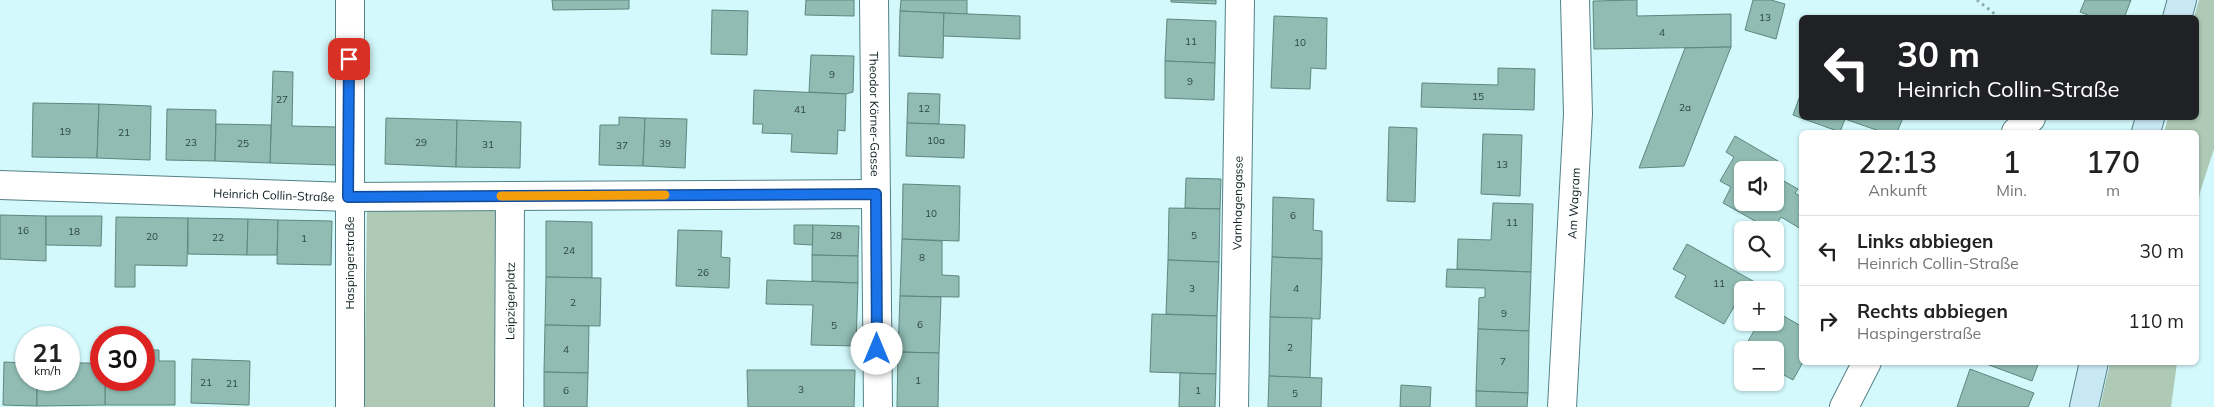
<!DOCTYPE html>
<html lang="de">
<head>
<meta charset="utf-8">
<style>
	body { margin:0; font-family:Mulish,sans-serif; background:#f2f2f2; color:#222; height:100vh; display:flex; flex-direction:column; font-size:19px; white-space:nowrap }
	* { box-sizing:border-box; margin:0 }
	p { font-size:16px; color:#767676 }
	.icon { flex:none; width:28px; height:28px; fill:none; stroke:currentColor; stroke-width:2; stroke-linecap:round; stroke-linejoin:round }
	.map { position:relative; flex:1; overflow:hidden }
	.sheet { position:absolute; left:1799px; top:130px; width:400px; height:235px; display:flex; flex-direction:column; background:#fff; border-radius:8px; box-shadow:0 1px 4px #0004 }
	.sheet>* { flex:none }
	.guide { position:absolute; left:1799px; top:15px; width:400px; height:105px; border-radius:8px; box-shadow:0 1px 4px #0004; background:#202124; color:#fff; overflow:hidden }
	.fabs { position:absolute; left:1734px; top:161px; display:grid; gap:10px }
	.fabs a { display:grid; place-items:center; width:50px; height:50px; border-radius:8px; background:#fff; box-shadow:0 1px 4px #0004; font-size:25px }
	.speed { position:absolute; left:15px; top:326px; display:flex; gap:10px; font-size:25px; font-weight:700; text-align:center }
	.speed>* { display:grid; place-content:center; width:65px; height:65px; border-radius:50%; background:#fff; box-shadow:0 1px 4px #0004; line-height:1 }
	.speed small { font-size:12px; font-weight:400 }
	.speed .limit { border:8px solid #d22; background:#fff; color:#111 }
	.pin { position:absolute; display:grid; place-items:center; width:42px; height:42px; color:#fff; margin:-21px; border-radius:10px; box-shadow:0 2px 8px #0006 }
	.me { position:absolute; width:55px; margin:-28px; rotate:0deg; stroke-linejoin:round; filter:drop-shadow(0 0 4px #0008) }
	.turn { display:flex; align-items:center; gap:18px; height:105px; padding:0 15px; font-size:22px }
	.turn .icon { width:65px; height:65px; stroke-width:2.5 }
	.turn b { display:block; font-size:35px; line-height:42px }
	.eta { display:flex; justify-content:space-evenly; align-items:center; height:85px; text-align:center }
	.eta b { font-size:30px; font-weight:600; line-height:35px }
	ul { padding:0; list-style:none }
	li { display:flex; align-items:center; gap:15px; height:70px; padding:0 15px; border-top:1px solid #e0e0e0 }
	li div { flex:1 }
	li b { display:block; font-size:19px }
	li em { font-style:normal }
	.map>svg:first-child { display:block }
</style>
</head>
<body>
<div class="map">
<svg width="2214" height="407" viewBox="0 0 2214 407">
	<rect width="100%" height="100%" fill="#d3f9fc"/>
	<!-- green -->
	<g fill="#aec9b6">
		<polygon points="2199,0 2214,0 2214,149 2200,192 2196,220 2196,132 2164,132 2168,118 2196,118 2196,18 2194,17"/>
		<polygon points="367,208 500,209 498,407 364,407"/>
		<polygon points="2110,363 2177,363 2171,407 2100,407"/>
	</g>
	<!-- building -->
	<g fill="#90bcb3" stroke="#5d877e">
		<polygon points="552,0 629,0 629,9 553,10"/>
		<polygon points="806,0 854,0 854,16 805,15"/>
		<polygon points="901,0 967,0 967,14 900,11"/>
		<polygon points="1171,0 1216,0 1216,4 1171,2"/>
		<polygon points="1637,0 1637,16 1731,14 1731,47 1594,49 1593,1"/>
		<polygon points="1753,0 1771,0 1785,4 1776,39 1745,30"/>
		<polygon points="2085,0 2131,0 2124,18 2095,18 2080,12"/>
		<polygon points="712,10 748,11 747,55 711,54"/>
		<polygon points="900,11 944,13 943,58 899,56"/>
		<polygon points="944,13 1020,16 1020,39 943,36"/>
		<polygon points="1274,16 1327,18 1326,69 1311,68 1310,89 1271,88"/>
		<polygon points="1167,19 1216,21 1215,63 1165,61"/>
		<polygon points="1731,47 1684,166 1639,168 1685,48"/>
		<polygon points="811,55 854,56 853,92 846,94 809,92"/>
		<polygon points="1165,61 1215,63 1214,100 1165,98"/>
		<polygon points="1498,68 1535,69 1534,110 1421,107 1422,83 1498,85"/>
		<polygon points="273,71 293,72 292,126 337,127 336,165 270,163"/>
		<polygon points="754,90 846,94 845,131 838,130 837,154 791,152 792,134 762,133 763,124 753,124"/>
		<polygon points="908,93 940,94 939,124 907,123"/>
		<polygon points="1801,93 1801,118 1903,118 1897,132 1882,132 1845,119 1840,132 1793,115"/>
		<polygon points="33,103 99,104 97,158 32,157"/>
		<polygon points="99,104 151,106 150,160 97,158"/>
		<polygon points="167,109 216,110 215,161 166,160"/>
		<polygon points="619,117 645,118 643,166 599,165 600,125 619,125"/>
		<polygon points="386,118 457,120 456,167 385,164"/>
		<polygon points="645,118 687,119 685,168 643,166"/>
		<polygon points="457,120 521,122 520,168 456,167"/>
		<polygon points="907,123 965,125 964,158 906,156"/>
		<polygon points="216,124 271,125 270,163 215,161"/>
		<polygon points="1389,127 1417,128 1415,202 1387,201"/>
		<polygon points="1483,134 1522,135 1520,196 1481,194"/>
		<polygon points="1735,136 1778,161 1772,170 1742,170 1742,202 1775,202 1775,176 1798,189 1795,193 1801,197 1801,229 1781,217 1773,230 1771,230 1723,203 1731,187 1720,181 1734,157 1726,152"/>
		<polygon points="1186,178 1221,179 1220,209 1185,208"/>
		<polygon points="903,184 960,186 959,241 902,239"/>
		<polygon points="1273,197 1314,199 1313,230 1322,231 1322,259 1272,257"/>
		<polygon points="1493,203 1533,204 1531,272 1457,269 1458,239 1491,240"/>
		<polygon points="1169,208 1220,209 1219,262 1168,260"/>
		<polygon points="0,215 46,216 46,261 0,259"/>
		<polygon points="46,216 102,216 101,246 46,245"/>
		<polygon points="116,217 188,218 187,266 135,265 135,287 115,287"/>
		<polygon points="188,218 248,219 247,255 188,254"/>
		<polygon points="248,219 278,220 277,255 247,255"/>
		<polygon points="278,220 332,221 331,265 277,264"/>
		<polygon points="546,221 592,222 592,278 546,277"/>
		<polygon points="794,225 813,225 813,245 794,244"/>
		<polygon points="813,225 859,226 858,256 812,255"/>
		<polygon points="678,230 722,231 721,257 730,258 729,288 676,286"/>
		<polygon points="902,239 942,241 942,275 959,276 959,297 900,296"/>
		<polygon points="1687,244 1769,290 1742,290 1742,309 1735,305 1724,324 1675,297 1686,276 1673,269"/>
		<polygon points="812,255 858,256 858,283 812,281"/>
		<polygon points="1272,257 1322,259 1320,319 1270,317"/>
		<polygon points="1168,260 1219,262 1217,316 1166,314"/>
		<polygon points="1447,269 1531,272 1529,331 1478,329 1479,298 1485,297 1485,288 1446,287"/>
		<polygon points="546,277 601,278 600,326 545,325"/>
		<polygon points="767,280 858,283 856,346 811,345 813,305 766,304"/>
		<polygon points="900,296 941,297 939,353 898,352"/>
		<polygon points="1775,311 1801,326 1803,362 1793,380 1775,370 1775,350 1743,350 1759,322 1775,322"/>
		<polygon points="1152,314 1217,316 1216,374 1150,372"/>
		<polygon points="1270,317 1312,318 1310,378 1269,376"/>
		<polygon points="545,325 589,326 588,373 544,372"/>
		<polygon points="1478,329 1529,331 1528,393 1476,391"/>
		<polygon points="144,350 159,350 159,361 175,361 175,405 105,405 105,380 144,380"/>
		<polygon points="898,352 939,353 938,407 897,407"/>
		<polygon points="192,359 250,361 249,405 191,403"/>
		<polygon points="4,362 26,363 26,380 37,380 37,406 3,405"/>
		<polygon points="1981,362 2039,362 2032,381"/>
		<polygon points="69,363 101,363 101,380 105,380 105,405 37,406 37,380 69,380"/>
		<polygon points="1970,369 2034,393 2028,407 1957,407"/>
		<polygon points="747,370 855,370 854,407 748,407"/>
		<polygon points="544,372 588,373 587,407 544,407"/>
		<polygon points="1180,373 1216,374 1215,407 1179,407"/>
		<polygon points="1269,376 1322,378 1321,407 1268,407"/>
		<polygon points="1401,385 1431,387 1430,407 1400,407"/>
		<polygon points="1476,391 1528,393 1527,407 1476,407"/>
	</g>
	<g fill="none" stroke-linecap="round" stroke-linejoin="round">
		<defs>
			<g id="minor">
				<polyline points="350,0 350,407"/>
				<path id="s1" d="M874,0L878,407"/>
				<polyline points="2016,132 2031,118"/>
				<path id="s2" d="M0,185L349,197L876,194"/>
				<path id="s3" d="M509,407L510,196"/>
				<path id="s4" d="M1234,407L1240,0"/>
				<path id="s5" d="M1562,407L1578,114L1575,0"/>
				<polyline points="1844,407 1867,362"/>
			</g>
			<g id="secondary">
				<polyline points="2177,18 2182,0"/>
				<polyline points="2146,132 2150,118"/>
				<polyline points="2084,407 2094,362"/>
			</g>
		</defs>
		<!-- minor casing -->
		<use href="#minor" stroke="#558186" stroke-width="30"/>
		<!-- secondary casing -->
		<use href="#secondary" stroke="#558186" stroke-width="30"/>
		<!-- path -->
		<polyline stroke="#8aa9ab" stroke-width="3" stroke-dasharray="2.5 4" stroke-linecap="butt" points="1977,0 2000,18"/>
		<!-- minor -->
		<use href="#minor" stroke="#fff" stroke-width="28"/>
		<!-- secondary -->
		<use href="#secondary" stroke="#c8e8f4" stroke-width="28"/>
	</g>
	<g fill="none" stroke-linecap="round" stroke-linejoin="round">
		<defs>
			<polyline id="route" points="349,59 348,197 876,194 877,349"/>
		</defs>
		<!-- route casing -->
		<use href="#route" stroke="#114b97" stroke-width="12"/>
		<!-- route -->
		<use href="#route" stroke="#1a73e8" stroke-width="9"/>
		<!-- slow -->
		<polyline stroke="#f59e0b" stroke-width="9" points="501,196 665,195"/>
	</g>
	<g text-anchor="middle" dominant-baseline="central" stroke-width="4.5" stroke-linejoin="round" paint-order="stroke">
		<!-- number labels -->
		<g font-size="10" fill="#2d4645">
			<text x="1765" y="17">13</text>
			<text x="1662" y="32">4</text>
			<text x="1191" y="41">11</text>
			<text x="1300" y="42">10</text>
			<text x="832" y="74">9</text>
			<text x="1190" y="81">9</text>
			<text x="1478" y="96">15</text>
			<text x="282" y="99">27</text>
			<text x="1685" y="107">2a</text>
			<text x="924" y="108">12</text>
			<text x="800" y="109">41</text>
			<text x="65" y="131">19</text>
			<text x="124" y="132">21</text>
			<text x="936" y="140">10a</text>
			<text x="191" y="142">23</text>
			<text x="421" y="142">29</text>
			<text x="243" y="143">25</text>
			<text x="665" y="143">39</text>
			<text x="488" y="144">31</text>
			<text x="622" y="145">37</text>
			<text x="1502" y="164">13</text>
			<text x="931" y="213">10</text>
			<text x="1293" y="215">6</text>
			<text x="1512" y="222">11</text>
			<text x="23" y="230">16</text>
			<text x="74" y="231">18</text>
			<text x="836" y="235">28</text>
			<text x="1194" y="235">5</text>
			<text x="152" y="236">20</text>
			<text x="218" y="237">22</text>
			<text x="304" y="238">1</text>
			<text x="569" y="250">24</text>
			<text x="922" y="257">8</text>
			<text x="703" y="272">26</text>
			<text x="1719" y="283">11</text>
			<text x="1192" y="288">3</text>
			<text x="1296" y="288">4</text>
			<text x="573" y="302">2</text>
			<text x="1504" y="313">9</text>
			<text x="920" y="324">6</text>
			<text x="834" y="325">5</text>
			<text x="1290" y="347">2</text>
			<text x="566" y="349">4</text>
			<text x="1503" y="361">7</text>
			<text x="918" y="380">1</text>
			<text x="206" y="382">21</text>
			<text x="232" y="383">21</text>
			<text x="801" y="389">3</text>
			<text x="566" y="390">6</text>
			<text x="1198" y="390">1</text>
			<text x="1295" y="393">5</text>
		</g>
		<!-- street labels -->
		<g font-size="12" fill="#0c1e20" stroke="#fff">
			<text stroke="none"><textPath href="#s1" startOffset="114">Theodor Körner-Gasse</textPath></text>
			<text stroke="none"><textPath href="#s2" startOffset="274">Heinrich Collin-Straße</textPath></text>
			<text stroke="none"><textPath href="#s4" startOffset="204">Varnhagengasse</textPath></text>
			<text stroke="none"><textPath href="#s5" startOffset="204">Am Wagram</textPath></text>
			<text transform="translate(349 263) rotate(-90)">Haspingerstraße</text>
			<text stroke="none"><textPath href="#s3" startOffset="106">Leipzigerplatz</textPath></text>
		</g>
	</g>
</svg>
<div class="fabs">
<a><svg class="icon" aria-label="sound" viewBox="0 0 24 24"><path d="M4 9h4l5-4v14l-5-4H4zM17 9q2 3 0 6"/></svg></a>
<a><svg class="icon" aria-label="search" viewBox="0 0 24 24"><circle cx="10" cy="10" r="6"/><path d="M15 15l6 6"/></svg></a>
<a>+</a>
<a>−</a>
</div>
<div class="speed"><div>21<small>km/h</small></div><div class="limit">30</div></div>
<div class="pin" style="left:349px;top:59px;background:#d93025"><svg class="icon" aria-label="arrive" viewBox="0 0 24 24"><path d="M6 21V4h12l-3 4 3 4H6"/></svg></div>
<svg class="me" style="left:877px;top:349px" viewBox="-20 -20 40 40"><circle r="19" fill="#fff"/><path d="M0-13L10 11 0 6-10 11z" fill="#1a73e8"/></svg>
<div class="guide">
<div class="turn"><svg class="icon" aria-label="left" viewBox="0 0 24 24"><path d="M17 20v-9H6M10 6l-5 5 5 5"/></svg><div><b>30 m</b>Heinrich Collin-Straße</div></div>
</div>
<section class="sheet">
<div class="eta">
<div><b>22:13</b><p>Ankunft</p></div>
<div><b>1</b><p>Min.</p></div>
<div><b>170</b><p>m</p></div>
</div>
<ul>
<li><svg class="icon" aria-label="left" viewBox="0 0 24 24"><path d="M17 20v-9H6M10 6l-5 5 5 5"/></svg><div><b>Links abbiegen</b><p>Heinrich Collin-Straße</p></div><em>30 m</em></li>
<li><svg class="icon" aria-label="right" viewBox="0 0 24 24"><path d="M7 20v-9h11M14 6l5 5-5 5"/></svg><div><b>Rechts abbiegen</b><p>Haspingerstraße</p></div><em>110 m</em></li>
</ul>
</section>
</div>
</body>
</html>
